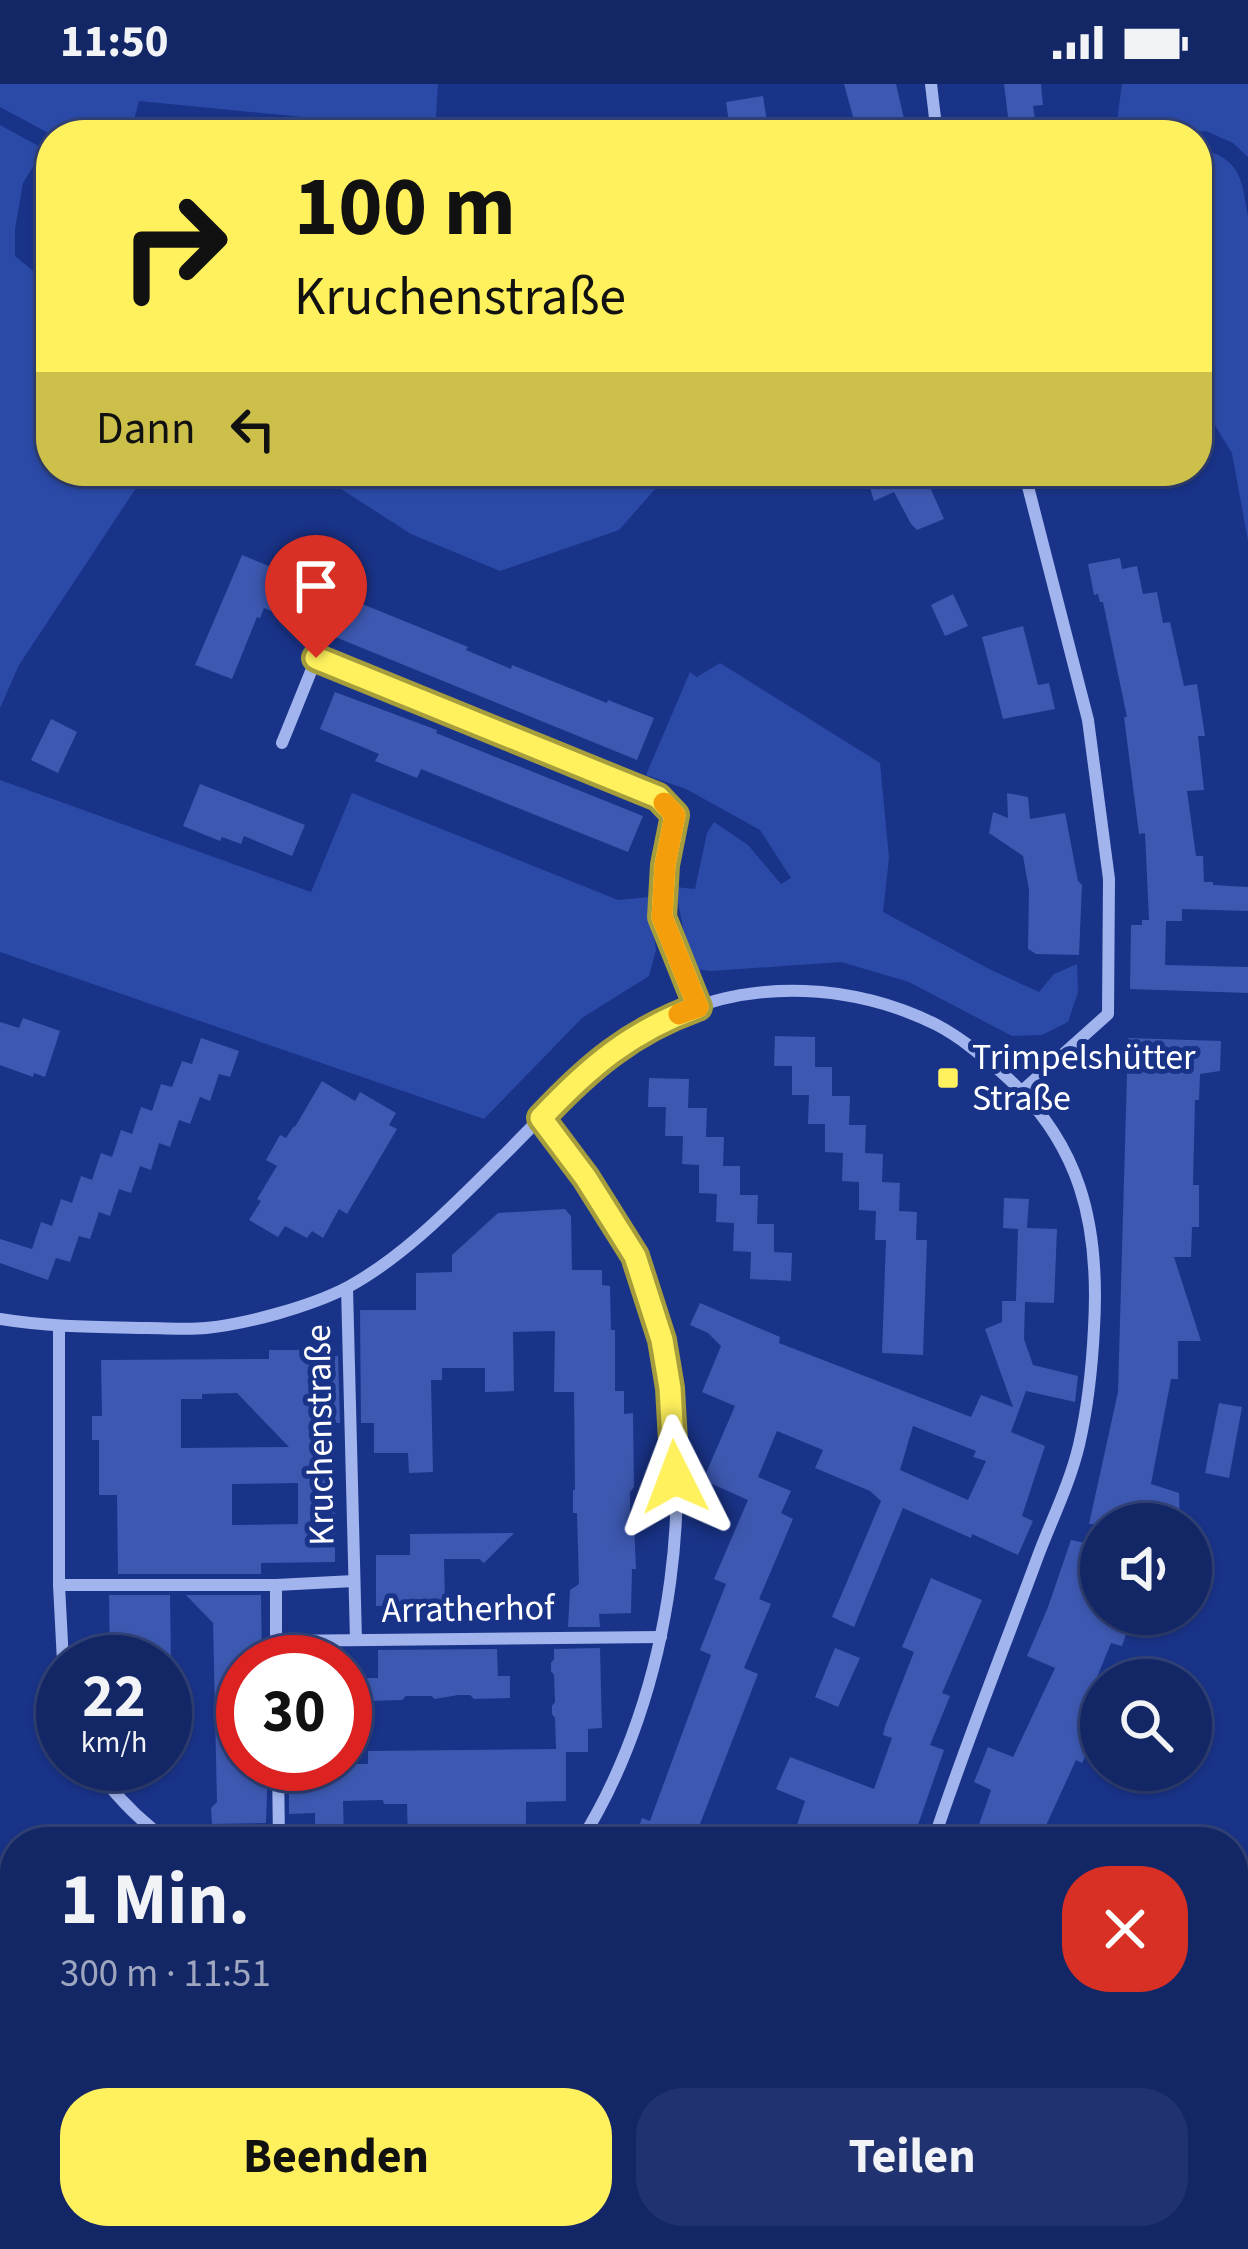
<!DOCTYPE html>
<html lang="de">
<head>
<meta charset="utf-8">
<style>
	body { margin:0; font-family:"Source Sans 3",sans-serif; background:#20326f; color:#f1f3f6; height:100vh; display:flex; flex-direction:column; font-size:45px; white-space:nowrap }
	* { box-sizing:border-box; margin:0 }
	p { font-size:39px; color:#9da5bf }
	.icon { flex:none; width:66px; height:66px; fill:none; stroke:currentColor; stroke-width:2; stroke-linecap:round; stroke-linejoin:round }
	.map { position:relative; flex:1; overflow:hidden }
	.details { position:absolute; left:0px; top:1743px; width:1248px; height:423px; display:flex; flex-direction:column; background:#132666; border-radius:48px 48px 0 0; box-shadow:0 3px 9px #0004,0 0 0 3px #32437a }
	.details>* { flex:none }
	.guide { position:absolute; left:36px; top:36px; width:1176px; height:366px; border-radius:48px; box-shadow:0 3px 9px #0004,0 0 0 3px #32437a; background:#fff15d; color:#111; overflow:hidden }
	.buttons { position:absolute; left:1080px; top:1419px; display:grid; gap:24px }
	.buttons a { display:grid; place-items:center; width:132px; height:132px; border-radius:50%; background:#132666; box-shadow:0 3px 9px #0004,0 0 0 3px #32437a; font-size:60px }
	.speed { position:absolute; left:36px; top:1551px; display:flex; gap:24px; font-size:60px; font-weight:700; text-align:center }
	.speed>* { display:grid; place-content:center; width:156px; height:156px; border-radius:50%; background:#132666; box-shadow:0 3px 9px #0004,0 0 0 3px #32437a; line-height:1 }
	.speed small { font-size:30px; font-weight:400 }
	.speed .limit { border:18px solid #d22; background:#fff; color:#111 }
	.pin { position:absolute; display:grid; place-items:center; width:102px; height:102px; color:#fff; margin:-123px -51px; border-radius:50% 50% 50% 0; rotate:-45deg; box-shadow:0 0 12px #0007 }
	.pin .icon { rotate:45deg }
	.me { position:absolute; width:132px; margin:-66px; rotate:357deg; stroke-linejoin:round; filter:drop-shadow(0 0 9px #0008) }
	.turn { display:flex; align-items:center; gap:42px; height:252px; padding:0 60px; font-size:54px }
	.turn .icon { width:156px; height:156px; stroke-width:2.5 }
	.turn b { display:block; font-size:84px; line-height:102px }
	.then { display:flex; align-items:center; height:114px; padding:0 60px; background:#0003; gap:24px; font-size:45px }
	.round { display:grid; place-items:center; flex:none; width:126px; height:126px; border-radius:48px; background:#20326f }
	.head { display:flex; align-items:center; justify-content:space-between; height:204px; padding:0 60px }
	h1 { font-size:72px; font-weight:700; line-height:90px }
	.button { display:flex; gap:24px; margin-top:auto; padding:24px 60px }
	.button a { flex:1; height:138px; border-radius:48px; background:#fff15d; color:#111; font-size:48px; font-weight:700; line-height:138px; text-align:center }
	.button a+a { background:#20326f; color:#f1f3f6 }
	.status { display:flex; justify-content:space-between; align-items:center; height:84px; padding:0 60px; background:#132666; direction:ltr }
	.status svg { height:33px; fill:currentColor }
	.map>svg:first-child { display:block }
</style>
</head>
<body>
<div class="status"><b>11:50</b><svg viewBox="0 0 49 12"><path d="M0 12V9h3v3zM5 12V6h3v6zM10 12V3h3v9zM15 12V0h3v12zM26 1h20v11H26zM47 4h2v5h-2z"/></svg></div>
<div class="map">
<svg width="1248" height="2165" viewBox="0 0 1248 2165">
	<rect width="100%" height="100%" fill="#193388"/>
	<!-- green -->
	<g fill="#2b4aa7">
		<polygon points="0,0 438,0 435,46 139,17 130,51 52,51 0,23"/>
		<polygon points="1122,0 1248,0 1248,73 1233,59 1206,47 1161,51 1115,51"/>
		<polygon points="0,41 44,65 23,99 15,145 15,172 44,196 51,198 51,387 160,387 142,395 19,581 0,624"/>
		<path d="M1211,68C1243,80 1242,101 1248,132V457L1232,369L1197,312V70Z"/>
		<polygon points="313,387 671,387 619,446 500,487 411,450"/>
		<polygon points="720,579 880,679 889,774 883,828 989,885 1039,908 1054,890 1077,880 1078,908 1068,938 1042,951 1012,952 909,898 841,878 712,887 691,885 675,803 695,805 707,749 714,738 748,761 781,800 791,794 760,746 686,705 646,691 690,588 697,593"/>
		<polygon points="0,696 311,808 352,709 618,816 649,813 656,866 649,892 582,934 484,1035 0,868"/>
	</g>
	<!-- building -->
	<g fill="#3d58b0" fill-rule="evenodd">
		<polygon points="844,0 896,0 905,39 858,51"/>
		<polygon points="1004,0 1041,0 1043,21 1033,22 1035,35 1008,33"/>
		<polygon points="763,12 769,51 731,51 726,18"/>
		<polygon points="865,387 941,387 926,394 944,435 917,446 911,440 894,408 874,417"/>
		<polygon points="242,471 468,563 466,566 511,585 512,581 607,619 608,616 654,634 637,676 264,524 260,534 257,533 232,595 195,581"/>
		<polygon points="1120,474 1122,485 1137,482 1143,510 1157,508 1163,539 1170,538 1184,602 1197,600 1205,652 1198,652 1204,706 1187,707 1196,772 1203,772 1204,798 1213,798 1213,801 1248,803 1248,827 1182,825 1182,837 1166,837 1165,881 1248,883 1248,909 1130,905 1131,841 1142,841 1142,836 1149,836 1145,749 1139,750 1124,633 1127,633 1103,518 1100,518 1098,510 1094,511 1088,480"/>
		<polygon points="953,510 968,542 945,552 931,521"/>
		<polygon points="1023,542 1038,601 1049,599 1055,625 1003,635 982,553"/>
		<polygon points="335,608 437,646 436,649 643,732 628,768 421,685 417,694 375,677 379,670 320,645"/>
		<polygon points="51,635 77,648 58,689 31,676"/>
		<polygon points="200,700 305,741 292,772 244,752 241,760 222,753 220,757 183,742"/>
		<polygon points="1007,709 1028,713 1030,735 1065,729 1078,797 1082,801 1079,871 1036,870 1028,865 1029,806 1023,772 989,749 993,728 1008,734"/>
		<polygon points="23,934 60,947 45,993 34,989 33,993 0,981 0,938 19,944"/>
		<polygon points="775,952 815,953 815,983 832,983 832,1012 850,1012 849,1041 866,1041 865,1069 883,1070 882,1098 900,1099 899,1127 917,1128 916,1156 927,1156 923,1271 882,1269 886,1156 875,1156 876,1127 859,1126 859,1098 842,1097 843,1069 825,1068 825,1040 808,1040 809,1011 792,1011 792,982 774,982"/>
		<polygon points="201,954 239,967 230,993 219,990 210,1017 200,1013 190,1040 179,1036 170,1063 159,1059 151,1086 140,1082 131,1109 119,1105 110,1132 99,1128 90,1155 79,1152 70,1178 56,1174 48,1196 0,1179 0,1155 32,1165 41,1138 52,1142 61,1115 72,1119 81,1092 92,1096 101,1069 112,1073 121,1046 132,1050 141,1023 152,1027 161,1000 172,1003 182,977 192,980"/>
		<polygon points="1128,954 1221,957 1220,987 1200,990 1199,1016 1195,1016 1193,1101 1199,1101 1199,1143 1192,1143 1191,1173 1174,1173 1201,1257 1178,1257 1178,1295 1171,1295 1151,1400 1179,1409 1180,1440 1089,1440 1118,1308"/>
		<polygon points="649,994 689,995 688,1024 707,1024 706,1053 724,1053 723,1082 740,1082 740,1111 758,1111 757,1140 774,1140 774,1168 792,1169 791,1197 750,1195 751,1168 733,1167 734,1139 716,1138 717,1110 699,1109 699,1081 682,1080 683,1052 665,1052 666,1023 648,1023"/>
		<polygon points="322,997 355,1017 360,1008 396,1029 389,1041 397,1045 347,1130 339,1125 323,1154 312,1147 307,1154 285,1142 278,1153 249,1136 261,1117 257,1115 277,1082 266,1076 280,1051 286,1054 294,1042 295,1043"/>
		<path d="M1004,1114L1029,1115L1027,1144L1057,1145L1054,1219L1025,1218L1024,1255L1033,1281L1078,1292L1075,1318L1026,1307L1011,1348L1045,1362L1022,1432L1033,1437L1018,1471L972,1450L971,1454L903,1424L854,1543L832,1533L881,1417L870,1407L815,1384L823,1366L777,1347L758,1393L791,1407L781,1429L793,1435L759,1515L771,1520L744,1584L758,1590L695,1753L701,1755V1758H634L642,1734L650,1737L711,1571L700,1566L726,1500L714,1495L748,1416L703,1396L735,1322L702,1308L721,1262L708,1249L690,1241L700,1219L780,1253L779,1259L971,1333L981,1311L1013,1323L985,1245L1002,1238V1217H1016L1018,1145L1003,1144ZM913,1342L976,1367L973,1373L986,1377L968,1416L900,1386Z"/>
		<polygon points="565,1125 571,1132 572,1186 602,1186 602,1201 610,1202 611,1246 615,1246 615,1307 624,1307 624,1330 633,1329 634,1403 630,1408 630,1440 634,1440 636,1485 632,1485 631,1529 599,1530 600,1543 568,1543 570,1506 579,1500 577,1429 573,1429 573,1406 575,1406 574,1308 554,1308 555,1247 513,1248 514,1307 485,1308 485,1284 442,1284 442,1296 431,1296 433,1388 409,1389 408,1369 374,1369 374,1339 361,1339 360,1226 416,1226 416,1189 452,1188 452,1171 498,1129"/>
		<path d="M269,1266H305V1273L338,1272L340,1339H334L335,1478L261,1479V1490H118L117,1411H99V1356H92V1332H102L101,1276L269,1275ZM237,1309L289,1363L181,1364V1315H202V1310ZM298,1399V1440L232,1441V1400Z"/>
		<polygon points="1219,1319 1242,1323 1229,1394 1205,1389"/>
		<polygon points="514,1449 484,1479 479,1475 444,1475 445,1521 376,1522 376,1471 410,1471 410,1450"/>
		<polygon points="1071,1456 1101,1462 1101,1530 1133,1530 1122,1562 1111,1559 1080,1635 1099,1644 1082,1679 1076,1676 1043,1748 1030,1743 1024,1758 973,1758 991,1706 974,1698 988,1663 1013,1673 1055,1584 1027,1572 1048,1523"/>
		<polygon points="931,1494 982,1516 942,1609 950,1612 930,1661 944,1666 912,1758 814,1758 794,1750 805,1717 776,1705 790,1673 874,1705 892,1654 883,1651 885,1642 914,1568 902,1563"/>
		<polygon points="109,1511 170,1511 171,1578 110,1578"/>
		<polygon points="186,1511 261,1511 262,1578 243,1578 243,1680 268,1680 266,1739 212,1740 211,1724 217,1718 213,1539"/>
		<polygon points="600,1564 602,1644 588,1645 588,1668 566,1668 566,1717 526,1718 526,1758 408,1758 407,1720 384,1720 383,1716 343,1717 344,1758 320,1758 320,1754 315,1754 315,1729 289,1730 289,1680 368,1680 368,1667 556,1665 555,1634 552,1630 552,1622 555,1618 554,1591 551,1587 551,1579 554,1575 554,1565"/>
		<polygon points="835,1564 860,1574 838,1623 815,1613"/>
		<polygon points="497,1565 498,1592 510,1592 510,1614 474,1615 470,1611 458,1611 435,1615 431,1612 406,1612 402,1616 367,1617 367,1594 378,1594 378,1566"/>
	</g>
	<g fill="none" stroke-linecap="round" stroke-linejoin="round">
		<!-- street -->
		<g stroke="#a1b4ed" stroke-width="12">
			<polyline points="931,0 937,51"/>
			<polyline points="282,659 316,575 658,713 675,731 665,781 662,833 698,923"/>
			<polyline points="1022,1007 1108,930 1109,795 1088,636 1024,387"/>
			<path d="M541,1034C573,1077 608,1121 633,1169C642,1185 645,1204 651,1221C704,1388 673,1611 580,1758"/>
			<polyline points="347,1204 356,1556"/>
			<path d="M0,1235C48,1243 98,1243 147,1244C166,1244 187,1246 206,1244C247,1240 312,1222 348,1203C407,1171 457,1117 505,1070C557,1018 603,964 671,933C755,894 855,900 937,941C960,953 980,970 1000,987C1081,1058 1100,1140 1094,1244C1092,1284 1088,1322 1079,1361C1070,1399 1052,1435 1038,1472C1003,1567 965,1661 933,1758"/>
			<polyline points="59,1242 59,1501 63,1578"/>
			<polyline points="59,1501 276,1501 276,1557 661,1553"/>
			<polyline points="276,1501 354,1497"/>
			<polyline points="276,1557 276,1578"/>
			<path d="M93,1680C115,1712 138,1736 170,1758"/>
			<polyline points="278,1680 279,1758"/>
			<polyline points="0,2096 15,2098"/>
			<polyline points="157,2151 188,2165"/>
			<polyline points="800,2165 805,2151"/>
		</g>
	</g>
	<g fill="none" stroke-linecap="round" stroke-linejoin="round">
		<defs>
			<path id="route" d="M316,574L658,713L675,731L665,781L662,833L698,923C631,947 589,983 541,1034L586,1094L635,1172L662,1256L670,1304L675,1393"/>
		</defs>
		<!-- route casing -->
		<use href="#route" stroke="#a69d3c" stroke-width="30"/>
		<!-- route -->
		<use href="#route" stroke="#fff15d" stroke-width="21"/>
		<!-- slow -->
		<polyline stroke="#f59e0b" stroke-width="21" points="664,719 675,731 665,781 662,833 698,923 679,930"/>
	</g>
	<!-- markers -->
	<rect fill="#fff15d" stroke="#193388" stroke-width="4.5" x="936" y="982" width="24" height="24" rx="6"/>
	<g text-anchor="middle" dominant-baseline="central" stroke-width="10" stroke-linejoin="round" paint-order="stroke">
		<!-- poi labels -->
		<g font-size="36" fill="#fff" stroke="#193388" text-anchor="start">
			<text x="972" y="973">Trimpelshütter<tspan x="972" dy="41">Straße</tspan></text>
		</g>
		<!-- street labels -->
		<g font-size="36" fill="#fff" stroke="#193388">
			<text transform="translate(320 1351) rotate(-91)">Kruchenstraße</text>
			<text transform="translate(468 1525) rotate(-1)">Arratherhof</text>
		</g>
	</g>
</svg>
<div class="buttons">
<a><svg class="icon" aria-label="sound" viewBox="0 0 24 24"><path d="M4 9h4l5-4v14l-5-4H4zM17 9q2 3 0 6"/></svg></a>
<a><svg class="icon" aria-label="search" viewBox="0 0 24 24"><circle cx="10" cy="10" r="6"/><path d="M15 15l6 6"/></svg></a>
</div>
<div class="speed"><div>22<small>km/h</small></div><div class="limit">30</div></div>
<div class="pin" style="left:316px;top:574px;background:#d93025"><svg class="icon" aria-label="arrive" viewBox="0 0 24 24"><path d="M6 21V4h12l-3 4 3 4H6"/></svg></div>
<svg class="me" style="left:675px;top:1393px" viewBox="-20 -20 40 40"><path d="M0-17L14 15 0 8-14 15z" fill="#fff15d" stroke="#fff" stroke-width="4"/></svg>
<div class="guide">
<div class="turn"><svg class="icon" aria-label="right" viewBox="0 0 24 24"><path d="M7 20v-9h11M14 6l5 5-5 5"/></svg><div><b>100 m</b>Kruchenstraße</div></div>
<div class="then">Dann<svg class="icon" aria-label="left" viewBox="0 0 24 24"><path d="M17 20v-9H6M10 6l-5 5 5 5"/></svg></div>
</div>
<section class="details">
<div class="head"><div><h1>1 Min.</h1><p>300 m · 11:51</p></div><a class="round" style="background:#d93025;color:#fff"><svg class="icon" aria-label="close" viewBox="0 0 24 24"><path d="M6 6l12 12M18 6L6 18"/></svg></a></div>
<div class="button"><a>Beenden</a><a>Teilen</a></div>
</section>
</div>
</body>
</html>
